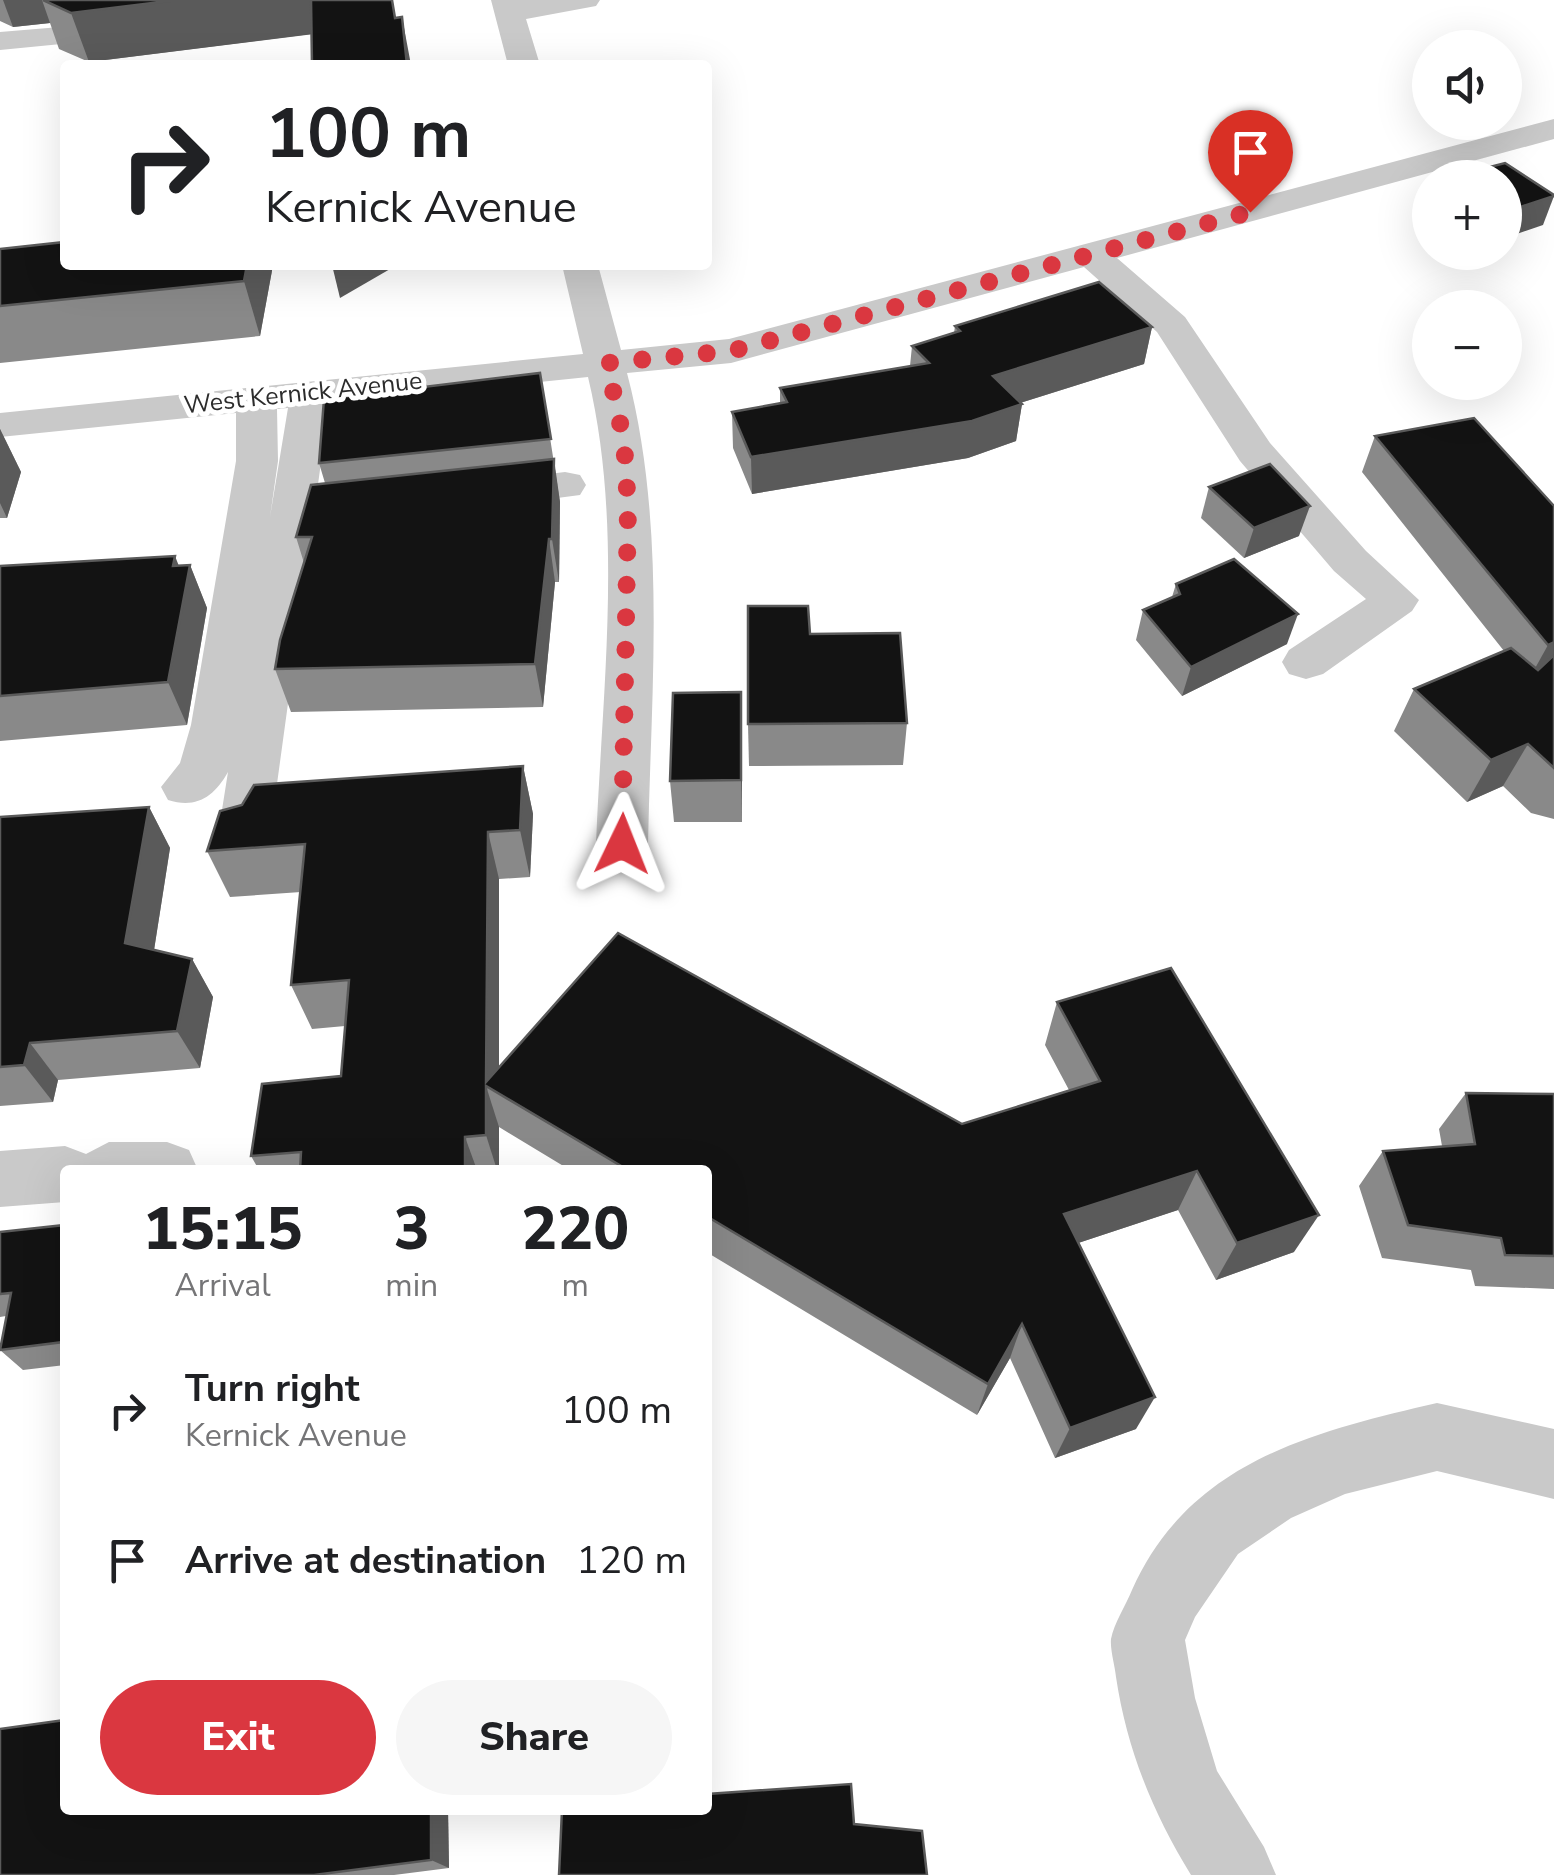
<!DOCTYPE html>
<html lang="en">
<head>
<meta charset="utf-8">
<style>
	body { margin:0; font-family:"Nunito Sans",sans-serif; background:#f6f6f6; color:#202124; height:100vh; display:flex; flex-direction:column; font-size:38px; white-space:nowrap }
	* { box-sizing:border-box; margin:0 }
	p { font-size:32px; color:#757577 }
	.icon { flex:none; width:55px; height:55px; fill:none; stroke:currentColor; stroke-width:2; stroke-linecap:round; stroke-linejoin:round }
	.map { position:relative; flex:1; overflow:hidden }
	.drawer { position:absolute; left:60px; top:1165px; width:652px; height:650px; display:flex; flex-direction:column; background:#fff; border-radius:10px; box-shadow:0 10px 40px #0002 }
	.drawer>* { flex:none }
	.banner { position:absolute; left:60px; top:60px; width:652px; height:210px; border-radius:10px; box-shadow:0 10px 40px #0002; background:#fff; color:#202124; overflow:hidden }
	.tools { position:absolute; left:1412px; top:30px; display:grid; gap:20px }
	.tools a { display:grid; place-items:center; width:110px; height:110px; border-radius:50%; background:#fff; box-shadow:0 10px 40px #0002; font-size:50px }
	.pin { position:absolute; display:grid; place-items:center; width:85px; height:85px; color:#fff; margin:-102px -42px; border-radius:50% 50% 50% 0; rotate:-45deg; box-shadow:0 0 10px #0007 }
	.pin .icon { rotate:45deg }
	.me { position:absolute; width:110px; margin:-55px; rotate:2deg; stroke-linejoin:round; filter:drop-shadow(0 0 8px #0008) }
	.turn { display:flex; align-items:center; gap:35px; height:210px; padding:0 40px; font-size:45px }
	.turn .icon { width:130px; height:130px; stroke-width:2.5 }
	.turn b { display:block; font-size:70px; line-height:85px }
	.eta { display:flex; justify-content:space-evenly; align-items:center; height:170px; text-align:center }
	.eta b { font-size:60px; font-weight:800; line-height:70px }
	.primary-button { display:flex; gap:20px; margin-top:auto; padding:20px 40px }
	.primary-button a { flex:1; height:115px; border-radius:60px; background:#da3740; color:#fff; font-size:40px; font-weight:800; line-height:115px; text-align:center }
	.primary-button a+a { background:#f6f6f6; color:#202124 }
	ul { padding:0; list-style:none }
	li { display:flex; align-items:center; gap:30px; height:150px; padding:0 40px }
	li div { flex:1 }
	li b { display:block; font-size:38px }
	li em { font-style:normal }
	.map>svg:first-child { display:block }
</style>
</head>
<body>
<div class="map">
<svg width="1554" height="1875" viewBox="0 0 1554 1875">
	<rect width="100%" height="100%" fill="#fff"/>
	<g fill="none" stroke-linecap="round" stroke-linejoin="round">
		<!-- minor -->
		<g fill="#c9c9c9" fill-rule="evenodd">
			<polygon points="491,0 600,0 596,6 526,19 540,65 508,65"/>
			<polygon points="132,21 147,30 143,36 0,50 0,32"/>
			<path d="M1554,119V139L1117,258L1185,317L1270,443L1366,551L1419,600L1412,611L1323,674L1306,679L1289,674L1282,662L1289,650L1366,599L1334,571L1240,461L1157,332L1084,267L731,363L627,373C667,525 651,689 648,844L641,858L622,864L603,858L596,844C602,691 624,527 588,377L329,404L270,835L262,849L244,855L226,849L218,835L228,772C214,797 196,809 168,800L161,787L180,763L191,725L236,461V413L0,437V413L583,354L562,265H598L621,350L729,339ZM288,408L270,517L278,461L277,409Z"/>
			<polygon points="565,472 580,475 586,485 580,495 482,508 467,504 460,494 467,484"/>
			<polygon points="109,1142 167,1142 189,1150 198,1170 65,1170 65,1202 0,1207 0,1151 65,1146 86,1154"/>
			<path d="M1437,1403L1554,1429V1499L1437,1471L1345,1494L1291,1518L1238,1554L1195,1617L1185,1640L1195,1698L1217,1771L1264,1847L1276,1875H1191C1153,1813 1127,1750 1116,1677C1115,1666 1110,1650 1111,1639C1114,1623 1126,1605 1132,1590C1189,1462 1312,1432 1437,1403Z"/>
		</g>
	</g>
	<!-- wall -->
	<g fill="#898989">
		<polygon points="0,0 392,0 311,34 89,62 59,49 50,23 13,27 0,21"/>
		<polygon points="0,249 65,265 273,265 260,336 0,363"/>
		<polygon points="955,326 1152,327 1144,364 1020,403 1022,404 1016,441 968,458 752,494 733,448 732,412 780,404 780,388 910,366 912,346 954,333"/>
		<polygon points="540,373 560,502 559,582 555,582 543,707 291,712 275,669 304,563 296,537 325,483 319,463"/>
		<polygon points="0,429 21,472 7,518 0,518"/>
		<polygon points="1375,436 1554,506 1554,819 1531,813 1503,786 1467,802 1394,731 1414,689 1504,651 1362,472"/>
		<polygon points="1209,487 1299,536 1244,558 1201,518"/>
		<polygon points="190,565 207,608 187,725 0,741 0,566"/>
		<polygon points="1176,584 1287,644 1182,696 1136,640 1143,610 1172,597"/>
		<polygon points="810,634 907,723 903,765 749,766 748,724"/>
		<polygon points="741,692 742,822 674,822 670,781"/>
		<polygon points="523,766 533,814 530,877 499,879 499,1067 962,1124 1069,1090 1045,1045 1057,1002 1294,1252 1216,1280 1178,1210 1078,1243 1136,1429 1055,1458 1010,1358 977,1415 708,1253 708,1170 570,1170 499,1127 499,1170 259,1170 251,1156 341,1076 345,1026 312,1029 291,985 301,892 230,897 207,851"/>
		<polygon points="149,807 170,848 154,950 192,959 213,997 200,1068 58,1080 53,1102 0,1106 0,817"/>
		<polygon points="1466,1093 1554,1094 1554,1289 1475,1286 1471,1270 1382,1258 1359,1186 1383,1151 1442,1146 1439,1129"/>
		<polygon points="65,1225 65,1365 23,1370 0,1350 6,1316 0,1317 0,1232"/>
		<polygon points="448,1810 449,1868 394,1875 0,1875"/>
	</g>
	<!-- shaded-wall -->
	<g fill="#5a5a5a">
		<polygon points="3,0 42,0 50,23 13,27"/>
		<polygon points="43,0 314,0 322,33 89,62 71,13"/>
		<polygon points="402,17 411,65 407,65"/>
		<polygon points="1554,196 1543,225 1505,238 1505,212"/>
		<polygon points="247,265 273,265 260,336 244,281"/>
		<polygon points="332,265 397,265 340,298"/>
		<polygon points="1152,327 1144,364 988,413 993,376"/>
		<polygon points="1022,404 1016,441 968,458 752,494 751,457"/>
		<polygon points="0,429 21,472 7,518 0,503"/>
		<polygon points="554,459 560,502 559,582 552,539"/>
		<polygon points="1310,506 1299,536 1244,558 1254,528"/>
		<polygon points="549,539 555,582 543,707 535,664"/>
		<polygon points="175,556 186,584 190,565 207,608 187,725 168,682 173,566"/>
		<polygon points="1298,614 1287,644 1182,696 1191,667"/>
		<polygon points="1554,642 1554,669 1528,681 1548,645"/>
		<polygon points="741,692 742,735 742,822 741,780"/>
		<polygon points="1528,744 1503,786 1467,802 1491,760"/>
		<polygon points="523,766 533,814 530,877 520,830"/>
		<polygon points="149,807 170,848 149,982 125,943"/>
		<polygon points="488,832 499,879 499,1094 486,1082"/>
		<polygon points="192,959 213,997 200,1068 177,1031"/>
		<polygon points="30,1043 58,1080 53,1102 24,1065"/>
		<polygon points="486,1086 499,1127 499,1170 497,1170 486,1135"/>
		<polygon points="465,1137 477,1170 465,1170"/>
		<polygon points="1197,1171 1178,1210 1051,1252 1064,1214"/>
		<polygon points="1319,1215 1294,1252 1216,1280 1237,1243"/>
		<polygon points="1022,1324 1010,1358 977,1415 988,1384"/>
		<polygon points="1155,1397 1136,1429 1055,1458 1070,1428"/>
		<polygon points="431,1810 448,1810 449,1868 431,1860"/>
	</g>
	<!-- building -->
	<g fill="#131313" stroke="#5a5a5a" stroke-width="2.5">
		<polygon points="43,0 177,0 71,13"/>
		<polygon points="311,0 392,0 395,18 402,17 407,65 312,65"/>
		<polygon points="1505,163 1554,195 1554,196 1505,212 1505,178 1457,178 1455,176"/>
		<polygon points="65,242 65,265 247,265 244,281 0,306 0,249"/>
		<polygon points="1099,282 1152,327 993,376 1022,404 972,421 751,457 732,412 787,402 780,388 929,363 912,346 960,331 955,326"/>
		<polygon points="540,373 551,439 319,463 324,399"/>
		<polygon points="1474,418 1554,506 1554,642 1548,645 1375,436"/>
		<polygon points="554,459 552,539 549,539 535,664 275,669 280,640 312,537 296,537 311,485"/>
		<polygon points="1270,464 1310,506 1254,528 1209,487"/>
		<polygon points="175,556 173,566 190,565 168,682 0,696 0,566"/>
		<polygon points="1234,559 1298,614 1191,667 1143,610 1180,594 1176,584"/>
		<polygon points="748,606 808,606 810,634 900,633 907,723 748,724"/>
		<polygon points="1511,648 1538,670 1554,655 1554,768 1528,744 1491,760 1414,689"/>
		<polygon points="741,692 741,780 670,781 673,693"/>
		<polygon points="523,766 520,830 488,832 486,1082 618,933 962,1124 1100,1081 1057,1002 1171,968 1319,1215 1237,1243 1197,1171 1064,1214 1155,1397 1070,1428 1022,1324 988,1384 708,1217 708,1170 628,1170 486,1086 486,1135 465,1137 465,1170 300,1170 301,1152 251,1156 262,1084 341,1076 349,980 291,985 305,844 207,851 220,811 242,805 254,785"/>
		<polygon points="149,807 125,943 192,959 177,1031 30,1043 24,1065 0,1067 0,817"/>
		<polygon points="1466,1093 1554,1094 1554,1256 1505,1255 1501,1238 1408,1225 1383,1151 1475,1144"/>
		<polygon points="65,1225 65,1335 63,1342 0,1350 11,1293 0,1294 0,1232"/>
		<polygon points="65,1720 65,1810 431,1810 431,1860 314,1875 0,1875 0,1729"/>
		<polygon points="851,1784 854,1824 922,1831 927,1875 559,1875 562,1810 708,1810 708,1794"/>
	</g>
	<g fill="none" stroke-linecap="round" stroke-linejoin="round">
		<!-- route -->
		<polyline stroke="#da3740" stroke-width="18" stroke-dasharray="0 32.4" points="622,844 628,507 624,441 607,363 731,351 1250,212"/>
	</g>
	<g text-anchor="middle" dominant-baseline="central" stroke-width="10" stroke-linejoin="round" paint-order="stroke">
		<!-- far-street labels -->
		<g font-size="25" fill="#2c2c2c" stroke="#fff">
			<text transform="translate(303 393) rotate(-6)">West Kernick Avenue</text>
		</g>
	</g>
</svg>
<div class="tools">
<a><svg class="icon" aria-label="sound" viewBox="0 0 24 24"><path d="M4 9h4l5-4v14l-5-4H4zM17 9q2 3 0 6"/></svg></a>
<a>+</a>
<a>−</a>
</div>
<div class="pin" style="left:1250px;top:212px;background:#d93025"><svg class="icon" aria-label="arrive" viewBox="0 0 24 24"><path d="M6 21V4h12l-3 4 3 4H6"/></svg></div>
<svg class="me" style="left:622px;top:844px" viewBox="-20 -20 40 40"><path d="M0-17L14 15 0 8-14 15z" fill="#da3740" stroke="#fff" stroke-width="4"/></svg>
<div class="banner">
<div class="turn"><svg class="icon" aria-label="right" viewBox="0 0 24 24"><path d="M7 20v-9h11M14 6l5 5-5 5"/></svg><div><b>100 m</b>Kernick Avenue</div></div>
</div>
<section class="drawer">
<div class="eta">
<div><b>15:15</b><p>Arrival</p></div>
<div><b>3</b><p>min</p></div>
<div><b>220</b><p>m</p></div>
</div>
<ul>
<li><svg class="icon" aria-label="right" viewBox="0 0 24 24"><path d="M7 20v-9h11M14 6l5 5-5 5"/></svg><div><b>Turn right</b><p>Kernick Avenue</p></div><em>100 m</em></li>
<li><svg class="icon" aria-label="arrive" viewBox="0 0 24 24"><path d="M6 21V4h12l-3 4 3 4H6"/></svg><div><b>Arrive at destination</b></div><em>120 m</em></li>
</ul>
<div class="primary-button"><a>Exit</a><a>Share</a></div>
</section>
</div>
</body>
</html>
